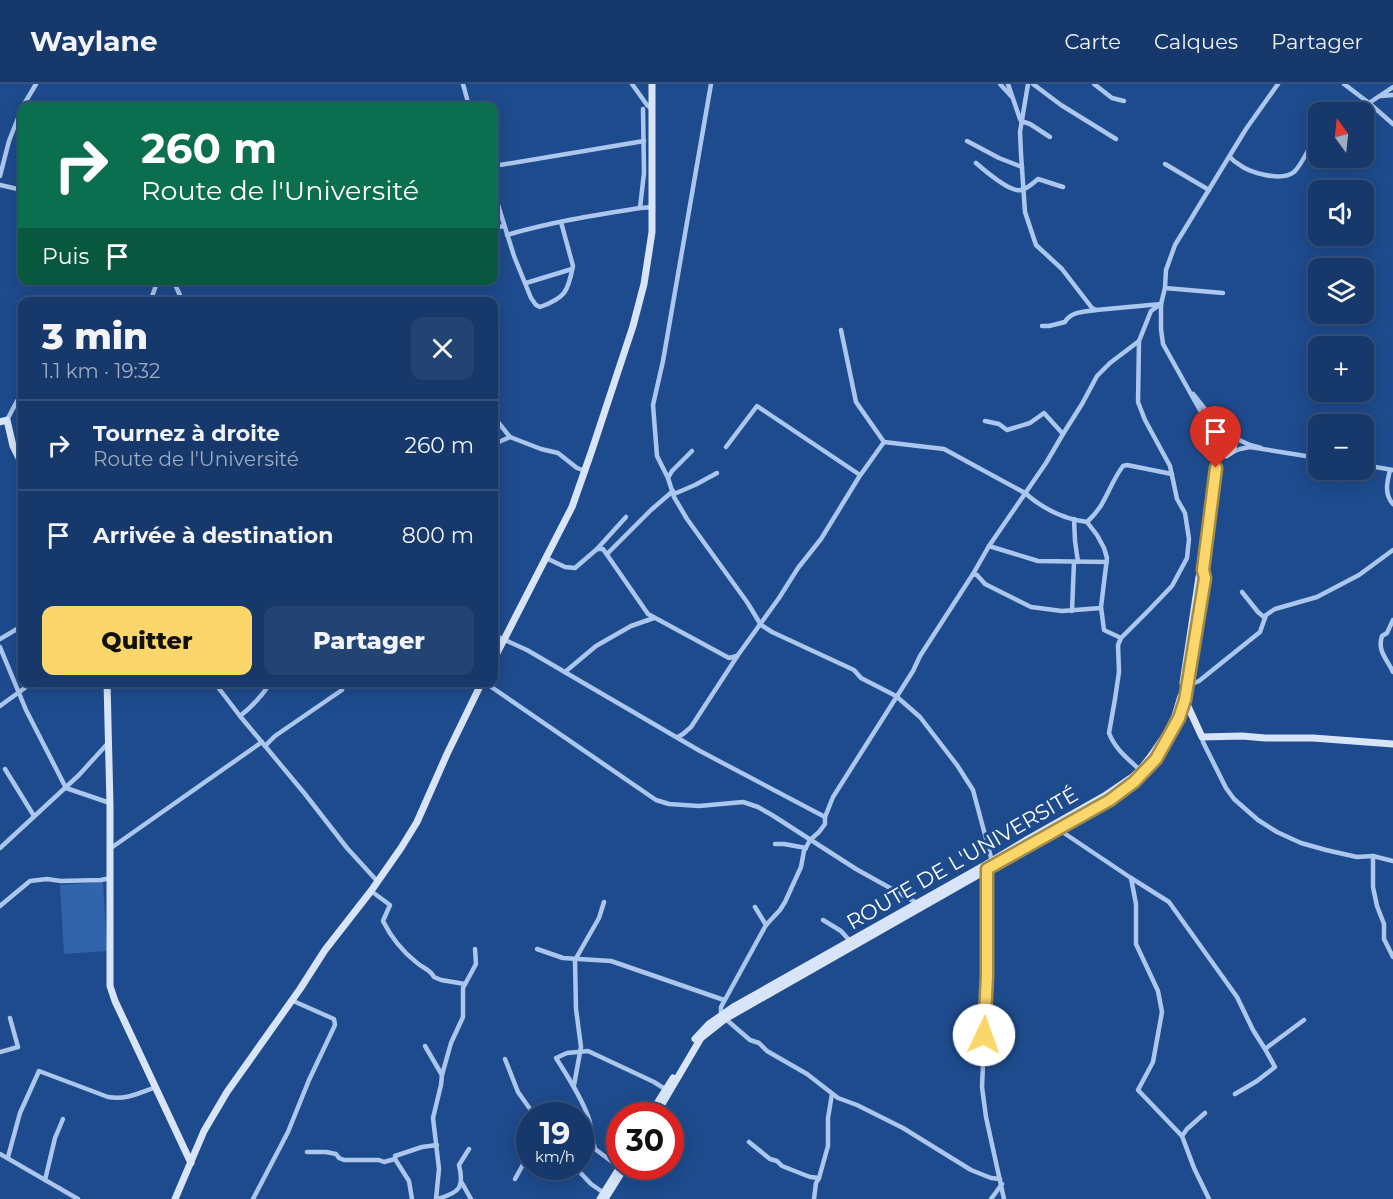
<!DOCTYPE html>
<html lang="fr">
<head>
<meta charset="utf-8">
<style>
	body { margin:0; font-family:Montserrat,sans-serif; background:#234372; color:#f1f3f6; height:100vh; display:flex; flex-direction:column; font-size:22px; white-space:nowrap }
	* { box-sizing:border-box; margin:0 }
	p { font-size:20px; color:#9eacc1 }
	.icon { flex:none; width:33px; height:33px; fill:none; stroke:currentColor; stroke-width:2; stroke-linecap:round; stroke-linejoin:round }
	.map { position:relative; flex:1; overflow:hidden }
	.panel { position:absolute; left:18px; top:213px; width:480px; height:390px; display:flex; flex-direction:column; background:#16386a; border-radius:12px; box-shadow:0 3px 15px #0003,0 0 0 2px #35527e }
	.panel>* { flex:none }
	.guide { position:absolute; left:18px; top:18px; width:480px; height:183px; border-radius:12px; box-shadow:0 3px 15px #0003,0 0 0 2px #35527e; background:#0b6e4f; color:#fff; overflow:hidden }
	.needle { width:39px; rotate:345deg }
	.buttons { position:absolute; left:1308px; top:18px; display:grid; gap:12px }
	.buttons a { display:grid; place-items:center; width:66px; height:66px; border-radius:12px; background:#16386a; box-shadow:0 3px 15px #0003,0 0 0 2px #35527e; font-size:30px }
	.speed { position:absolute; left:516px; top:1018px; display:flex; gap:12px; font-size:30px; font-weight:700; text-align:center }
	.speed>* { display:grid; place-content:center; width:78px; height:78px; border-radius:50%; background:#16386a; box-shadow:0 3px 15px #0003,0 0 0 2px #35527e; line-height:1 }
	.speed small { font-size:15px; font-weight:400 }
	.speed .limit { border:9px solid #d22; background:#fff; color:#111 }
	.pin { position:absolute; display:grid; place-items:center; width:51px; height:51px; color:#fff; margin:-62px -26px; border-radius:50% 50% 50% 0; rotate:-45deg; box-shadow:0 0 6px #0007 }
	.pin .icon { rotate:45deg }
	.me { position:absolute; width:66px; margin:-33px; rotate:3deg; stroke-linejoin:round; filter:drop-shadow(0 0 4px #0008) }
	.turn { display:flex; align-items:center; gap:21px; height:126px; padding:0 24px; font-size:27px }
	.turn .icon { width:78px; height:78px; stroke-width:2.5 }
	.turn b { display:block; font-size:42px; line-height:51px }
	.then { display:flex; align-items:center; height:57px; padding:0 24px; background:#0003; gap:12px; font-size:22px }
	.round { display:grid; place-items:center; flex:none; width:63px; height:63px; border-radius:12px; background:#234372 }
	.overview { display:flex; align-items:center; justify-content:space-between; height:102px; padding:0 24px }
	h1 { font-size:36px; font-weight:800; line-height:45px }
	.button { display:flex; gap:12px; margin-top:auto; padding:12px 24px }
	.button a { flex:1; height:69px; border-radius:12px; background:#fbd66a; color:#111; font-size:24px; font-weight:800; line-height:69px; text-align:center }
	.button a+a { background:#234372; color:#f1f3f6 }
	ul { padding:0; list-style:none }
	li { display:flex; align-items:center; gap:18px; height:90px; padding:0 24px; border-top:2px solid #35527e }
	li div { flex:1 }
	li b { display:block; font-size:22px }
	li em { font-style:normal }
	header { display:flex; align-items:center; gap:36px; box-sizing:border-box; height:84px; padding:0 30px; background:#16386a; border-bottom:2px solid #35527e }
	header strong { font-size:28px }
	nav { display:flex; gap:33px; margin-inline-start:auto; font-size:21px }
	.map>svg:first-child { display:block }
</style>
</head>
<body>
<header>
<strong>Waylane</strong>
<nav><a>Carte</a><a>Calques</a><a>Partager</a></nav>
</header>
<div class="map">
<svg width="1393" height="1115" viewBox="0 0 1393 1115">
	<rect width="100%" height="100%" fill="#1e4b8d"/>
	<!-- green -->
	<polygon fill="#3164ab" points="103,798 107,867 64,870 60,801"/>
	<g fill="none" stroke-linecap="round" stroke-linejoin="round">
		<!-- street -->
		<g stroke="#abc7ed" stroke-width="4.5">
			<polyline points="463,0 469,22"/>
			<polyline points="632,0 647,21 652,25"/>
			<polyline points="711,0 663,277 653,321 657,372 668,394 674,413 687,435 747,518 761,541 772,548 854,586 861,594 896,612 920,633 957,681 973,706 992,777"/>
			<polyline points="1000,0 1011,12"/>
			<polyline points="1008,0 1020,35"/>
			<polyline points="1028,0 1020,48 1021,70 1025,128 1036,161 1062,185 1092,224 1096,226 1161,220"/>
			<polyline points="1033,0 1061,21 1116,55"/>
			<polyline points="1094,0 1112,14 1124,17"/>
			<polyline points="1344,0 1369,19 1393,40"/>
			<polyline points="1381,12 1393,11"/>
			<polyline points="1369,19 1393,3"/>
			<polyline points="23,22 36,0"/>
			<polyline points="1021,37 1030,40 1050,53"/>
			<polyline points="967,57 999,74 1022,83"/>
			<path d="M1230,73C1232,75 1234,78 1237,79C1249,89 1281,98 1294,88C1300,83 1314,56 1318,47"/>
			<path d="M976,79C984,86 1011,109 1021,106C1027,105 1033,99 1038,95L1063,103"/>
			<polyline points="1165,80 1209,106"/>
			<polyline points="494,82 644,57"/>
			<polyline points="0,92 9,57 22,24"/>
			<polyline points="0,101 22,106"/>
			<path d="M494,108L514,172L531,214L536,221L540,223C565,214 568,208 573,182L561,138"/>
			<polyline points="640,124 644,89 643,25"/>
			<polyline points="494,144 504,142"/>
			<path d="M507,151C551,138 596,131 640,124L653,123"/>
			<polyline points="173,196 183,218"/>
			<polyline points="526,199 572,185"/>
			<polyline points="1165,204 1223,209"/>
			<polyline points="150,218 158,196"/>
			<path d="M1042,242H1049L1065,238C1071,227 1085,228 1096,226"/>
			<path d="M1139,257L1138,318L1145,336L1170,382L1177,415L1185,429L1189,455L1187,474L1172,502L1149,526L1121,554L1118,561L1119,588L1115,615L1109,649C1115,665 1128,675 1140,686"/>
			<polyline points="1193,310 1208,329 1223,343 1228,351 1250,361 1261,364"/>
			<polyline points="494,333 510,353 541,365 558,369 577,384 585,387"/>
			<polyline points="7,336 17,317 22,314"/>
			<polyline points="985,337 999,340 1007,346 1030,339 1044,329 1063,350"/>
			<path d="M884,358L944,365L1025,409C1042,424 1063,435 1087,438"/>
			<polyline points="494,360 510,353"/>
			<polyline points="1213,360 1206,337 1163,260 1161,245 1161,220 1165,204 1166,186 1175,161 1246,45 1278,0"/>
			<polyline points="726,363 757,322 860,391"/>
			<polyline points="1230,369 1240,365 1250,363 1318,374"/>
			<polyline points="1364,381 1393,386"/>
			<path d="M1390,386C1387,398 1384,410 1393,420"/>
			<polyline points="668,394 672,387 692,367"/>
			<polyline points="674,410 695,401 717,389"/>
			<polyline points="1074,435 1075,457 1078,478"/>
			<polyline points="989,462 1038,477 1107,478"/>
			<polyline points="597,465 626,433"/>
			<polyline points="607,470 651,426 673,407"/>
			<polyline points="546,474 565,483 575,484 597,465 603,465 648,530 729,574 737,572"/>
			<polyline points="973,490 977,491 985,500 1031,523 1062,527 1101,524"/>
			<polyline points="1242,508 1258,528 1265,534"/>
			<polyline points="1072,527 1074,478"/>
			<path d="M1393,536L1387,549L1382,552C1377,567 1387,575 1393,588"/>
			<polyline points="494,551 527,566 700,667 825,733"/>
			<path d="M1121,554L1104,546L1101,523L1107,474L1104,464L1097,451L1087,438C1107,420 1108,402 1123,382L1127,381L1172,390"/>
			<polyline points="0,555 22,542"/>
			<polyline points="0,563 26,626 66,704 110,719"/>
			<polyline points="565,588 596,562 631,542 654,534"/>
			<polyline points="214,598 240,632 305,710 347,764 378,798"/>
			<polyline points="484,598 656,716 669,720 699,722 743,718 758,723 772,731 856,785 917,819"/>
			<polyline points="1187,602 1199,597 1260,548 1266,531 1275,525 1317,513 1359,491 1393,466"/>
			<polyline points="0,622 33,598"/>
			<path d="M240,632C253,622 262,612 271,598"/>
			<polyline points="678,653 683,650 691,643 738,571 779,514 798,484 821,455 859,393 884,358 856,318 841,246"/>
			<polyline points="1202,653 1203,658 1226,704 1234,715 1258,736 1277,748 1301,759 1326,766 1357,773 1373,772 1393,777"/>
			<polyline points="265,662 275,652 342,606 343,602 340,598"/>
			<polyline points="5,685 34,732"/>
			<polyline points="1058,745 1131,794 1136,820 1136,860 1158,907 1162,928 1153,978 1138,1006 1182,1052 1194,1084 1209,1115"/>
			<polyline points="775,760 784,760 806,764"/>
			<polyline points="0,764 79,691 109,658"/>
			<polyline points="111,764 262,658"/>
			<polyline points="1373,772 1373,803 1377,822 1384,840 1384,855 1393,873"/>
			<polyline points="987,785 987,892 982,1003 986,1033 1004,1115"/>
			<polyline points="1131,794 1169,818 1237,913 1253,946 1265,965 1304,936"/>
			<path d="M371,807L390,821L383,837C391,853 402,867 416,878C422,884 430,885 434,893L441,896L465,900"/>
			<polyline points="0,822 30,797 47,795 61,797 101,796 110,794"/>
			<polyline points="755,823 766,841"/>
			<polyline points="823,836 841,847 850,857"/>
			<polyline points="537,865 563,874 611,877 724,916"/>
			<polyline points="425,962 442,991"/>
			<polyline points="0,968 18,963 10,934"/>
			<polyline points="505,975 518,1008 535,1032"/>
			<polyline points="574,1001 581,963 576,925 575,876 599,834 604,818"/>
			<polyline points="1235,1010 1257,997 1275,983 1265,965"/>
			<polyline points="1182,1052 1187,1045 1205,1029"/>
			<polyline points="749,1058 770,1075 777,1077 782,1082 810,1093 819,1094"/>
			<polyline points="307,1068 326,1068 336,1070 339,1074 344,1076 379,1076 384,1078 395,1075 395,1072 422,1063 437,1061"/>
			<polyline points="0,1070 78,1115"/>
			<path d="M8,1073L20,1029L39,987L108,1013C127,1016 139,1009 156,1003"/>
			<polyline points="395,1075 409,1097 412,1115"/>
			<polyline points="575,1083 591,1100 604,1109"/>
			<path d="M619,1083L595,1065C592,1054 592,1043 588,1032C580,1011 568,993 556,974L567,969L588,967L654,998L665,1005"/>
			<polyline points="515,1095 530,1068"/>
			<polyline points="1000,1095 991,1094 971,1086 903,1044 857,1021 838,1014 807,990 767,967 759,959 750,956 721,931 721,923 766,841 780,826 785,818 801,783 804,767 810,756 819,748 825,740 825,733 833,713 913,587 920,572 973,490 989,462 1046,379 1063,350 1082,320 1097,292 1110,279 1139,257 1151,227 1161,220"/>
			<polyline points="45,1096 55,1054 63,1035"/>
			<polyline points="462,1099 471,1115"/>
			<polyline points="253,1115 288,1048 309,996 335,941 334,935 291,916"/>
			<polyline points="436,1115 439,1085 433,1034 441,1001 442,991 451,959 463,933 463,904 476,880 475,865"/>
			<path d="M437,1115C458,1109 465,1105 459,1081L469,1065"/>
			<polyline points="814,1115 816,1099 819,1094 828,1062 828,1034 832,1010"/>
			<polyline points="991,1115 1002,1100"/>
		</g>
		<!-- secondary -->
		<g stroke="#d8e5f9" stroke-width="7">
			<polyline points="0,338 7,336 13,362 22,380"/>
			<polyline points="494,575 572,423 592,366 633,242 644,200 652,148 652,0"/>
			<polyline points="107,598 110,721 110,902 115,917 191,1079"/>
			<polyline points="1183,599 1199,493 1203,486"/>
			<polyline points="1185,616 1202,653 1242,652 1265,654 1313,654 1393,660"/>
			<polyline points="695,955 709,940 735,922 985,781 1028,755 1106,711 1131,694 1140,686 1151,672 1166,650 1175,632 1181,612"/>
			<polyline points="649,1032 673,994"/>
			<polyline points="655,1032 701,954 725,935 1110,716 1134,698 1156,675 1179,634 1185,616 1205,494 1203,486 1217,384 1214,358 1218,352 1225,351 1231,354 1234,360 1232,367 1226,371 1218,369 1214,362"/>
			<polyline points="175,1115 204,1047 227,1008 300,905 325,866 371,807 401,764 417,738 447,670 482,598"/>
			<polyline points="600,1115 620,1083"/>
			<polyline points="605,1115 625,1083"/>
		</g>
	</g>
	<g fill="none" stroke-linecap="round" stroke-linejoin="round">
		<defs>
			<polyline id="route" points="984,951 987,892 987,785 1110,716 1134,698 1156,675 1179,634 1185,616 1205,494 1203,486 1216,384"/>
		</defs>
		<!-- route casing -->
		<use href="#route" stroke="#a38b45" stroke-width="15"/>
		<!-- route -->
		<use href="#route" stroke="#fbd66a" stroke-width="10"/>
	</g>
	<g text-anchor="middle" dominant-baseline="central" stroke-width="6" stroke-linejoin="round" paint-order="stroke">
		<!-- street labels -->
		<g font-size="21" fill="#fff" stroke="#1e4b8d">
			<text transform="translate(962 774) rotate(-30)">ROUTE DE L'UNIVERSITÉ</text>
		</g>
	</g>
</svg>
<div class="buttons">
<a><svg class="needle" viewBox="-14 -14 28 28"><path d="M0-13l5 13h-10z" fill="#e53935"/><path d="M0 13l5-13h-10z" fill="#9eacc1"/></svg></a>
<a><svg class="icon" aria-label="sound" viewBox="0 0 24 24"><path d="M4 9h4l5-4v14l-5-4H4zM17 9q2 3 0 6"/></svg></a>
<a><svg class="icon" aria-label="layers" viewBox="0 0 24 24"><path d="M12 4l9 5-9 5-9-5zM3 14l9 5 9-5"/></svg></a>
<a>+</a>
<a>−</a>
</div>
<div class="speed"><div>19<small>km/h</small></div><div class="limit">30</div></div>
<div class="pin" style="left:1216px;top:384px;background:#d93025"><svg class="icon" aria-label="arrive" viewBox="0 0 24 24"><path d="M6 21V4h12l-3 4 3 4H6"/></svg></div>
<svg class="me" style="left:984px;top:951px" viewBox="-20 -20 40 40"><circle r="19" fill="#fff"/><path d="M0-13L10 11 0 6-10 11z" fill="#fbd66a"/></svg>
<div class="guide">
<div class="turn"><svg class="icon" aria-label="right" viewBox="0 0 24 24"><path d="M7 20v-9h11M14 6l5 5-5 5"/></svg><div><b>260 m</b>Route de l'Université</div></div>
<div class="then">Puis<svg class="icon" aria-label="arrive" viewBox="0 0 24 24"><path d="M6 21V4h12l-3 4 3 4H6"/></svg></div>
</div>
<section class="panel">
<div class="overview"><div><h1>3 min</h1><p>1.1 km · 19:32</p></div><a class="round"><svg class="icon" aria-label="close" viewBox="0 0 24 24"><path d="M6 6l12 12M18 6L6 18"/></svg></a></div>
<ul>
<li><svg class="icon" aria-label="right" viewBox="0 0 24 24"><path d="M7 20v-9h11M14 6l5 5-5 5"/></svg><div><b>Tournez à droite</b><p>Route de l'Université</p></div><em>260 m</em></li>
<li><svg class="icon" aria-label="arrive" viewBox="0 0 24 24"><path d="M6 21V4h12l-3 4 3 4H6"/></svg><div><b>Arrivée à destination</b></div><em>800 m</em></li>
</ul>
<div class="button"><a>Quitter</a><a>Partager</a></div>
</section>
</div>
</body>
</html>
